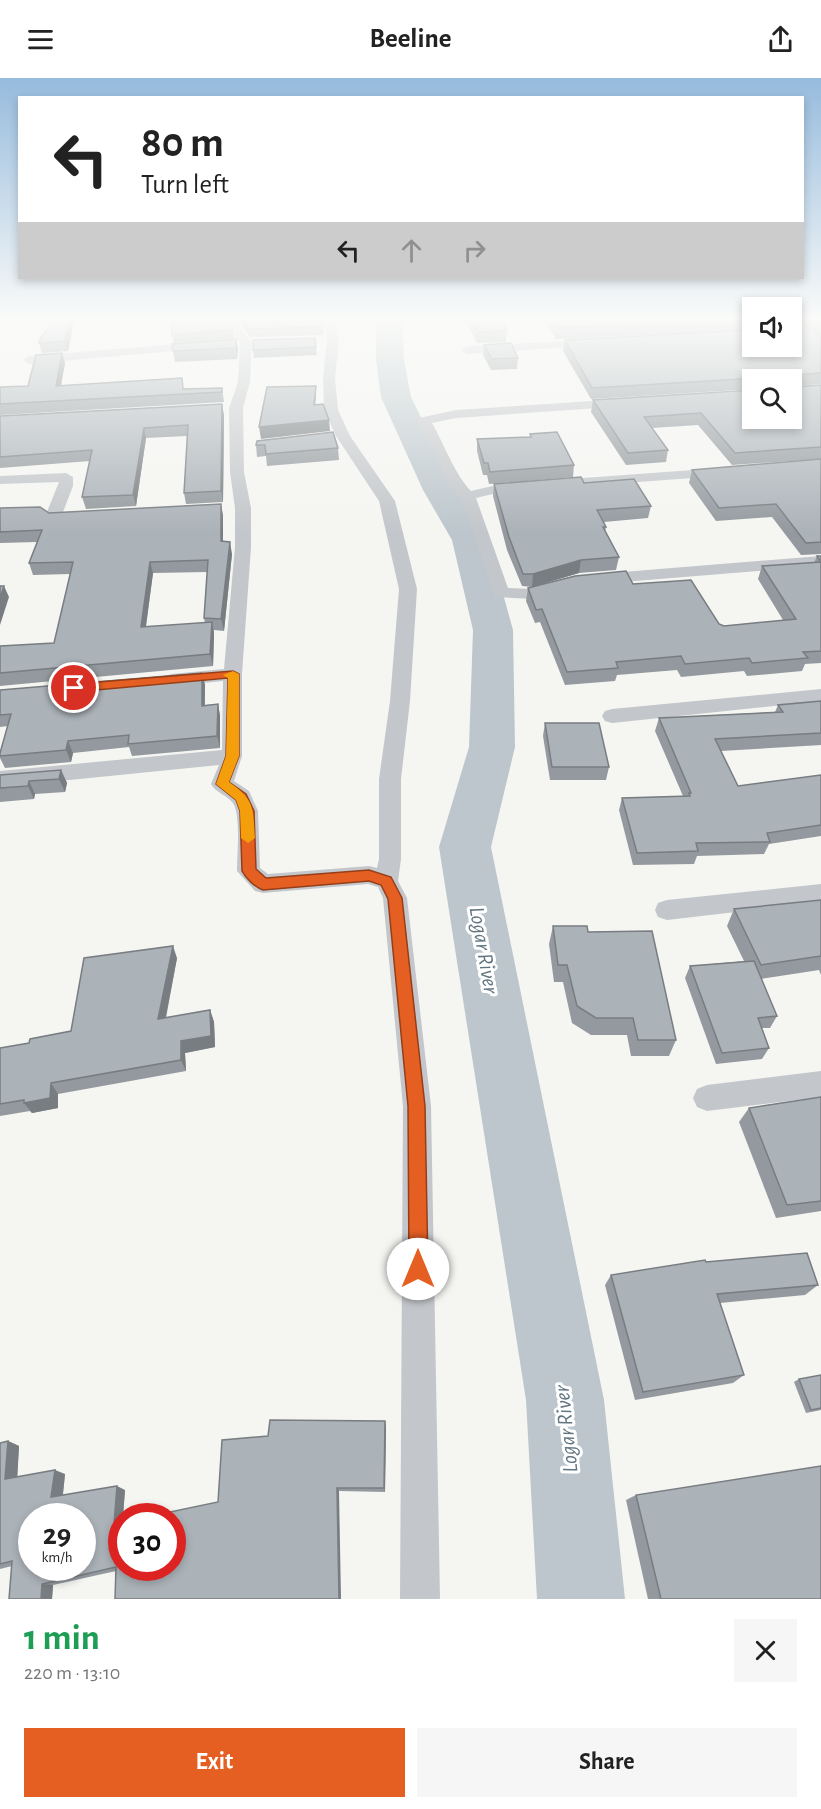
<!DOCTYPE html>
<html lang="en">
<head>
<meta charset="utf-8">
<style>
	body { margin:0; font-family:"Alegreya Sans",sans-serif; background:#f6f6f6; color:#222; height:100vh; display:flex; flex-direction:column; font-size:22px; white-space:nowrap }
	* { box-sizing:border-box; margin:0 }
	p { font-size:20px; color:#767676 }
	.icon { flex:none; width:33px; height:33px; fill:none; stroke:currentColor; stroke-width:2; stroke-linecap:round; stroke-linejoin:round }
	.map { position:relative; height:1521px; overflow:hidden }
	.details { display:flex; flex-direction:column; background:#fff; flex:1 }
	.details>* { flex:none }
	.top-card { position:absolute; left:18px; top:18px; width:786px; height:183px; border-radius:0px; box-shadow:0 3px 9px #0003; background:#fff; color:#222; overflow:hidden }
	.fabs { position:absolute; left:742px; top:219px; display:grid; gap:12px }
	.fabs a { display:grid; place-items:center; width:60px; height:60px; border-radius:0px; background:#fff; box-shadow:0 3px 9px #0003; font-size:30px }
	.speed { position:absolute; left:18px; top:1425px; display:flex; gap:12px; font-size:30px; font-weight:700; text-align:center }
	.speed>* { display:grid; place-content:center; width:78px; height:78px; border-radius:50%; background:#fff; box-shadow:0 3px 9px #0003; line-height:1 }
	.speed small { font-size:15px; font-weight:400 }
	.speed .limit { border:9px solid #d22; background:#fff; color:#111 }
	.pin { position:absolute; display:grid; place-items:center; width:51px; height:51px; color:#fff; margin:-26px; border:3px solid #fff; border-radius:50%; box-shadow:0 2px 6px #0007 }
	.me { position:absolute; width:66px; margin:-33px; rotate:0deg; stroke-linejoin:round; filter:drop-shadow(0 0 4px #0008) }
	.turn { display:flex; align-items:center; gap:21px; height:126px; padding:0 24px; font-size:27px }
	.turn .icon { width:78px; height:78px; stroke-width:2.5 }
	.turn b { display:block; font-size:42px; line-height:51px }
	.lanes { display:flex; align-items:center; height:57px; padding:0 24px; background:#0003; justify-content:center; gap:30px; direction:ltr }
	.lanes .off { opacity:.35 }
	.round { display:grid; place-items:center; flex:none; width:63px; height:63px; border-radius:0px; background:#f6f6f6 }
	.overview { display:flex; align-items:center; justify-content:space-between; height:102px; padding:0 24px }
	h1 { font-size:36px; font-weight:600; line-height:45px; color:#1e9e55 }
	.button { display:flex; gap:12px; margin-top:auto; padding:12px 24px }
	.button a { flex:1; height:69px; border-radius:0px; background:#e55f23; color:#fff; font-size:24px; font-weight:600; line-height:69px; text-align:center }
	.button a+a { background:#f6f6f6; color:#222 }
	header { display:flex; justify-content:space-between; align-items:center; height:78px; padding:0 24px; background:#fff; font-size:27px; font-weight:600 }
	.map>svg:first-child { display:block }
</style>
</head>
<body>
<header><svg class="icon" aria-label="menu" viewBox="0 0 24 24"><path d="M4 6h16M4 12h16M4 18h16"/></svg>Beeline<svg class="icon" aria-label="share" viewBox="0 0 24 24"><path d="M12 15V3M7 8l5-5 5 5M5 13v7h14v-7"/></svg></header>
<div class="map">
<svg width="821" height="1521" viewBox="0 0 821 1521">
	<rect width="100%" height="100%" fill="#f5f6f2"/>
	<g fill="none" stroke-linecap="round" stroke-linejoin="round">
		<!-- river -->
		<polygon fill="#bcc6cc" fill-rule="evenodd" points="376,242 402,242 404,282 411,319 457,412 488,462 513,552 515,669 491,769 604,1322 625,1521 537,1521 526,1322 439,769 469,669 473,552 452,462 423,412 381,319 376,282"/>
		<!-- minor -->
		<g fill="#c3c6ca" fill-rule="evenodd">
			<path d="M222,242H234L252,265L250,304L243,330L244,394L251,430V469L242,596V678L234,703L249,713L258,733L260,790L268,796L369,788L377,790L379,781V701L390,623L399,511L379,423L336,358L324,332L323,300L327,262L324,242H334L339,262L335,300L338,332L350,358L395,423L417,511L410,623L401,701V781L398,803L407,820L431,1028L440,1521H400L403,1028L383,820L378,809L368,806L263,815L255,813L237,793C237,777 241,737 233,725C227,717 216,715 211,706L219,687L0,709V693L222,672L223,603L172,608L165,606L162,602L165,598L172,596L224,591L235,469V430L230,394L229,330L238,304L240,265Z"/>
			<polygon points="594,262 600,265 598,267 467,276 461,272 467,268"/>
			<polygon points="204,264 210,268 208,270 29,286 23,282 29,278"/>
			<path d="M622,321L627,322L628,325L627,328L456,340L432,345C444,366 455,397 471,413L501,406L720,390L727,394L720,398L501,414L476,420L508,510L532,511L557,503L563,504L565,508L563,512L533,521L495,519L461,419L445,402L440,385L417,343L419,340L456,332Z"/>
			<polygon points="66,395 73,399 73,408 63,434 84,434 87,437 84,440 48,442 45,439 59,404 0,406 0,398"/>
			<polygon points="821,478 821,488 598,506 590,501 598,496"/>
			<polygon points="821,611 821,623 612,645 605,643 602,638 605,633 612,631"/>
			<polygon points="821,806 821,824 667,842 658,839 655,832 658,825 667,822"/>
			<polygon points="821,993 821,1019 707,1033 697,1029 693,1020 697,1011 707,1007"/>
		</g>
	</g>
	<!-- wall -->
	<g fill="#93999e" fill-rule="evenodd">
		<polygon points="49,242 74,242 68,273 42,275 39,265 54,243 50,243"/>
		<polygon points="237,242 322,242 324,257 250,259"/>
		<polygon points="461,242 502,242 507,253 506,264 477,265 466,243 462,243"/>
		<polygon points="544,242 753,242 753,268 821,259 821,306 795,308 821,307 821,381 732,387 698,347 652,350 668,372 666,384 626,387 591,334 593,322 753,340 792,302 753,302 753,311 591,321 563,273 565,262 714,254 556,261"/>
		<polygon points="802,242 821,242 821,258"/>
		<polygon points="233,252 234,260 174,265 172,257"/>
		<polygon points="315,260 317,277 254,280 253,272"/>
		<polygon points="236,261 238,271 237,281 175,284 173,273"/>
		<polygon points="484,267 518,280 517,291 491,292 483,277"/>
		<polygon points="65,285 61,307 184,311 222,310 224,324 0,337 0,309 28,308"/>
		<polygon points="224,337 223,424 186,426 184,415 187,358 146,360 136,428 86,431 82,419 90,383 0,390 0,338"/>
		<polygon points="333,354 338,370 339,382 267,388 266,378 257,379 256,367"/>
		<polygon points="530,356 574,387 573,399 489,406 487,397 483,397 477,373 477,361 530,359"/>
		<polygon points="821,381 821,476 801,477 772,439 716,443 689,405 692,392"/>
		<polygon points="584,405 651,428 648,440 604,444 606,449 605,454 619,479 616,492 579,495 532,509 522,508 507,472 493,418 494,406"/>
		<path d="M221,426L223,438V464L232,476L224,553L214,552V556L213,588L0,608V568L54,565L70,496L33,497L29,485L37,464L0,465V430L49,435ZM207,494L204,540L205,545L146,549L153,495Z"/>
		<polygon points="817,478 821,478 821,585 805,586 802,593 747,598 744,593 681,599 677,592 617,597 615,603 565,607 540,544 535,545 526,523 528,510 633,506 724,548 783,542 758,501 762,488 814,485"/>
		<polygon points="202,595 205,607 205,627 218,626 220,638 220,670 132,678 129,669 73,675 71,684 5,690 0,680 0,675 8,648 0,649 0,612"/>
		<polygon points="821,623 821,667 721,673 738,708 821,697 821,758 769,766 764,776 697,778 694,786 633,787 619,732 622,720 683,718 655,653 659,640 775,634 778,627"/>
		<polygon points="545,645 609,689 606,702 550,702 543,658"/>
		<polygon points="61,692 67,705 65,714 35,716 34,721 0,724 0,697"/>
		<polygon points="821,822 821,897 819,892 761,901 777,938 770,950 762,950 769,970 762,981 716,986 685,900 690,888 744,883 727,848 734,831"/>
		<polygon points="553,848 588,854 676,962 669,978 631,978 627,957 591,957 572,945 563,904 554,904 549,866"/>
		<polygon points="177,880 166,940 210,932 214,944 215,969 185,975 186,993 58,1016 58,1030 32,1035 30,1033 0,1038 0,970 29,965 71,953"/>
		<polygon points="821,1019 821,1133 776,1140 739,1044 749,1030"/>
		<polygon points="706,1184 818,1207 805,1217 720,1225 744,1297 733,1305 635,1322 605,1207 611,1197"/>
		<polygon points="821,1297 821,1332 806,1335 794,1304 799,1301"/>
		<polygon points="385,1343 386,1348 385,1414 339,1413 116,1493 53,1507 52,1521 12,1488 0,1491 0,1365 8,1363 19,1368 17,1399 65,1396 63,1417 125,1412 123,1438 122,1438 122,1490 218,1424 268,1358"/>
		<polygon points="636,1417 821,1521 648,1521 626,1422"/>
	</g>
	<!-- shaded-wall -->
	<g fill="#787d81">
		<polygon points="69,242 74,242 68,273 65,263"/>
		<polygon points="236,261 238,271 237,281 236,270"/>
		<polygon points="62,275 65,285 59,318 56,308"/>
		<polygon points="316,308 316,319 314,338 314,327"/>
		<polygon points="222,326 224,337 223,424 221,413"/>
		<polygon points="329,342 330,353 261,361 259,349"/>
		<polygon points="144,350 146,360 136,428 133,417"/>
		<polygon points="221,426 223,438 223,475 221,463"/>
		<polygon points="230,464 232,476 224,553 221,541"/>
		<polygon points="581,482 579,495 532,509 533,496"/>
		<polygon points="150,484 153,495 144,561 141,549"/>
		<polygon points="4,508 9,519 0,547 0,520"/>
		<polygon points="212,544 214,556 213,588 210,576"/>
		<polygon points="202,595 205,607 204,640 202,628"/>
		<polygon points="218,626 220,638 220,670 217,658"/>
		<polygon points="68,663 73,675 71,684 66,672"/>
		<polygon points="61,692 67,705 65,714 59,701"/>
		<polygon points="29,703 35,716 34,721 28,708"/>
		<polygon points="173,868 177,880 163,953 158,941"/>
		<polygon points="210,932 214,944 215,969 185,975 186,993 181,982 181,963"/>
		<polygon points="51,1005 58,1016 58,1030 32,1035 24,1025"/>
		<polygon points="385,1343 386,1348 385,1414 384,1410"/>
		<polygon points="8,1363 19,1368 17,1405 5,1401"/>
		<polygon points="55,1392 65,1396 62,1423 51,1419"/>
		<polygon points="117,1408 125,1412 123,1438 122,1438 122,1449 114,1446"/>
		<polygon points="337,1410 339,1413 341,1521 339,1521"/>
		<polygon points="42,1506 53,1507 52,1521 41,1521"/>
	</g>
	<!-- building -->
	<g fill="#abb2b8" stroke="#787d81" stroke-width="1.5" fill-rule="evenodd">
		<polygon points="55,242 69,242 65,263 39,265 41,259"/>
		<polygon points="172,242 225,242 233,252 172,257"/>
		<polygon points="242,242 322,242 324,249 249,251"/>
		<polygon points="471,242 502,242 507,253 478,254"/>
		<polygon points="552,242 738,242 557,250"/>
		<polygon points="792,242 799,242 821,259 821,295 794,297 793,306 796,309 821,307 821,369 735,375 701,335 644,339 668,372 628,375 593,322 753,312 753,340 792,340 792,302 758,302 758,300 592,310 565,262 753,252 753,268 792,268"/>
		<polygon points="315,260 316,269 253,272 253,262"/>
		<polygon points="236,261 236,270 173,273 172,266"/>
		<polygon points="511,265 518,280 492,281 484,267"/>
		<polygon points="62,275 56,308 182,300 183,311 222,310 222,314 0,326 0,309 28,308 36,277"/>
		<polygon points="316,308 314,327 323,326 329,342 259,349 267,309"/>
		<polygon points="222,326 221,413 184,415 188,347 144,350 133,417 82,419 92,372 0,379 0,338"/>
		<polygon points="333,354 338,370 266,376 265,367 256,367 257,363"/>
		<polygon points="557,354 574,387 490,394 488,385 484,385 477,361 531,359 530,356"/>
		<polygon points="821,381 821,464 806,465 776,426 719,430 692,392"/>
		<polygon points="581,399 584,405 634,401 651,428 597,432 606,449 603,449 619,479 581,482 533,496 523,496 509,459 494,406"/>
		<polygon points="221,426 221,463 230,464 221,541 204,540 208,482 150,484 141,549 212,544 210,576 0,595 0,568 54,565 73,484 29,485 42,452 0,454 0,430 40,429 49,435"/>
		<polygon points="817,478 821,478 821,484"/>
		<polygon points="821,484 821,573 803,574 808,580 752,585 749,580 685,586 681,578 616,584 618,590 567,594 542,531 536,532 528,510 575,498 626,493 633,506 691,502 719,546 724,548 796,541 762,488"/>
		<polygon points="0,508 4,508 0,520"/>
		<polygon points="202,595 202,628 218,626 217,658 128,666 129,657 68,663 66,672 0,678 0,675 11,636 0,637 0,612"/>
		<polygon points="821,623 821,655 715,661 738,708 821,697 821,747 767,755 770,764 696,765 698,773 637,775 622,720 690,718 689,715 691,715 659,640 783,634 778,627"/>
		<polygon points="545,645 599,645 609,689 552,689"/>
		<polygon points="61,692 59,701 29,703 28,708 0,710 0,697"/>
		<polygon points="821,822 821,878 761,887 734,831"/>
		<polygon points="553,848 587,848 588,854 652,853 676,962 638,962 633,940 596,940 577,928 567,887 558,887"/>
		<polygon points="173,868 158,941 210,932 211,958 181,963 181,982 51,1005 50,1020 24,1025 24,1022 0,1026 0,970 29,965 30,961 71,953 84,880"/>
		<polygon points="754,883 777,938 758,940 769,970 722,975 690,888"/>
		<polygon points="821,1019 821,1123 787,1127 749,1030"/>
		<polygon points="807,1175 818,1207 717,1216 744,1297 643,1314 611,1197 705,1182 706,1184"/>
		<polygon points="821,1297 821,1330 811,1332 799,1301"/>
		<path d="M270,1342L385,1343L384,1410H337L339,1521H115L116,1489L42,1506L41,1521H9L12,1483L0,1486V1365L8,1363L5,1401L55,1392L51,1419L117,1408L114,1446L122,1445V1490H172V1438H151L218,1424L222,1362L268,1358ZM32,1438H82V1490H32Z"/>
		<polygon points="821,1388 821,1521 661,1521 636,1417"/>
	</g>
	<!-- sky -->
	<linearGradient id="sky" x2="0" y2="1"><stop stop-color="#96bbdd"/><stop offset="0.53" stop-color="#fafbf9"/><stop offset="1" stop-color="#fafbf9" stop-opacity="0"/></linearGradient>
	<rect width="821" height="455" fill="url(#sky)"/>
	<!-- route -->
	<path fill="#e55f23" stroke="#953e17" stroke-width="1.5" d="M233,593L239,596V678L229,704L246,716L254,733L256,791L266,800L369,792L391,799L402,820L425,1028L428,1191L425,1198L418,1201L411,1198L409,1191L408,1028L388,821L381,807L369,803L263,812C255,809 246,801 242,793L240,733L236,722L216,706L226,678L228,600L74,614L68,610L74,606Z"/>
	<!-- slow -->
	<path fill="#f59e0b" d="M233,593L239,596V678L229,704C255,722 253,730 255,760L248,765L241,760L240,733L236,722L216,706L226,678L228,600L223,597Z"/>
	<g text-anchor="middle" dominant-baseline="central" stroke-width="6" stroke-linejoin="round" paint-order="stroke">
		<!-- water labels -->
		<g font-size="22" font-style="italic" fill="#607580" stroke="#fff">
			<text transform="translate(484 872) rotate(80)">Logar River</text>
			<text transform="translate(566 1351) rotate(-96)">Logar River</text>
		</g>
	</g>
</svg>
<div class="fabs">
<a><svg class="icon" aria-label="sound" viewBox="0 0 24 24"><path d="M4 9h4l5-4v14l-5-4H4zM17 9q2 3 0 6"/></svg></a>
<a><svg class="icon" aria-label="search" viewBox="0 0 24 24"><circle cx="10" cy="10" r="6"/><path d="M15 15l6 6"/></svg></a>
</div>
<div class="speed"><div>29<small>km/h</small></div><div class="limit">30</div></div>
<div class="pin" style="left:74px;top:610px;background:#d93025"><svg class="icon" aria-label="arrive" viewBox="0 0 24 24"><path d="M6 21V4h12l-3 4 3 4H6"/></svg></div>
<svg class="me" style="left:418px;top:1191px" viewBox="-20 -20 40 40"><circle r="19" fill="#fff"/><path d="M0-13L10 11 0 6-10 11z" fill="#e55f23"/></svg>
<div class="top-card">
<div class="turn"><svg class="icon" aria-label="left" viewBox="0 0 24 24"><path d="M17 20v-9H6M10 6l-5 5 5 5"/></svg><div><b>80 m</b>Turn left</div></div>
<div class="lanes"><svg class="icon" aria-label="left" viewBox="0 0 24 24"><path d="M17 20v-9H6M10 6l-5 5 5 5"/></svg><svg class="icon off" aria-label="ahead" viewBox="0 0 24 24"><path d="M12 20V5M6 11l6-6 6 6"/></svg><svg class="icon off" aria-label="right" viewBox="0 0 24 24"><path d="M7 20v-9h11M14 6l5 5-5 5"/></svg></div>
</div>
</div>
<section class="details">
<div class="overview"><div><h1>1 min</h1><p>220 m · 13:10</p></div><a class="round"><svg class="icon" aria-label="close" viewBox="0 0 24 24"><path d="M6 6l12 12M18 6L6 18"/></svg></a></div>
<div class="button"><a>Exit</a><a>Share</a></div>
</section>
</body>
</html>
